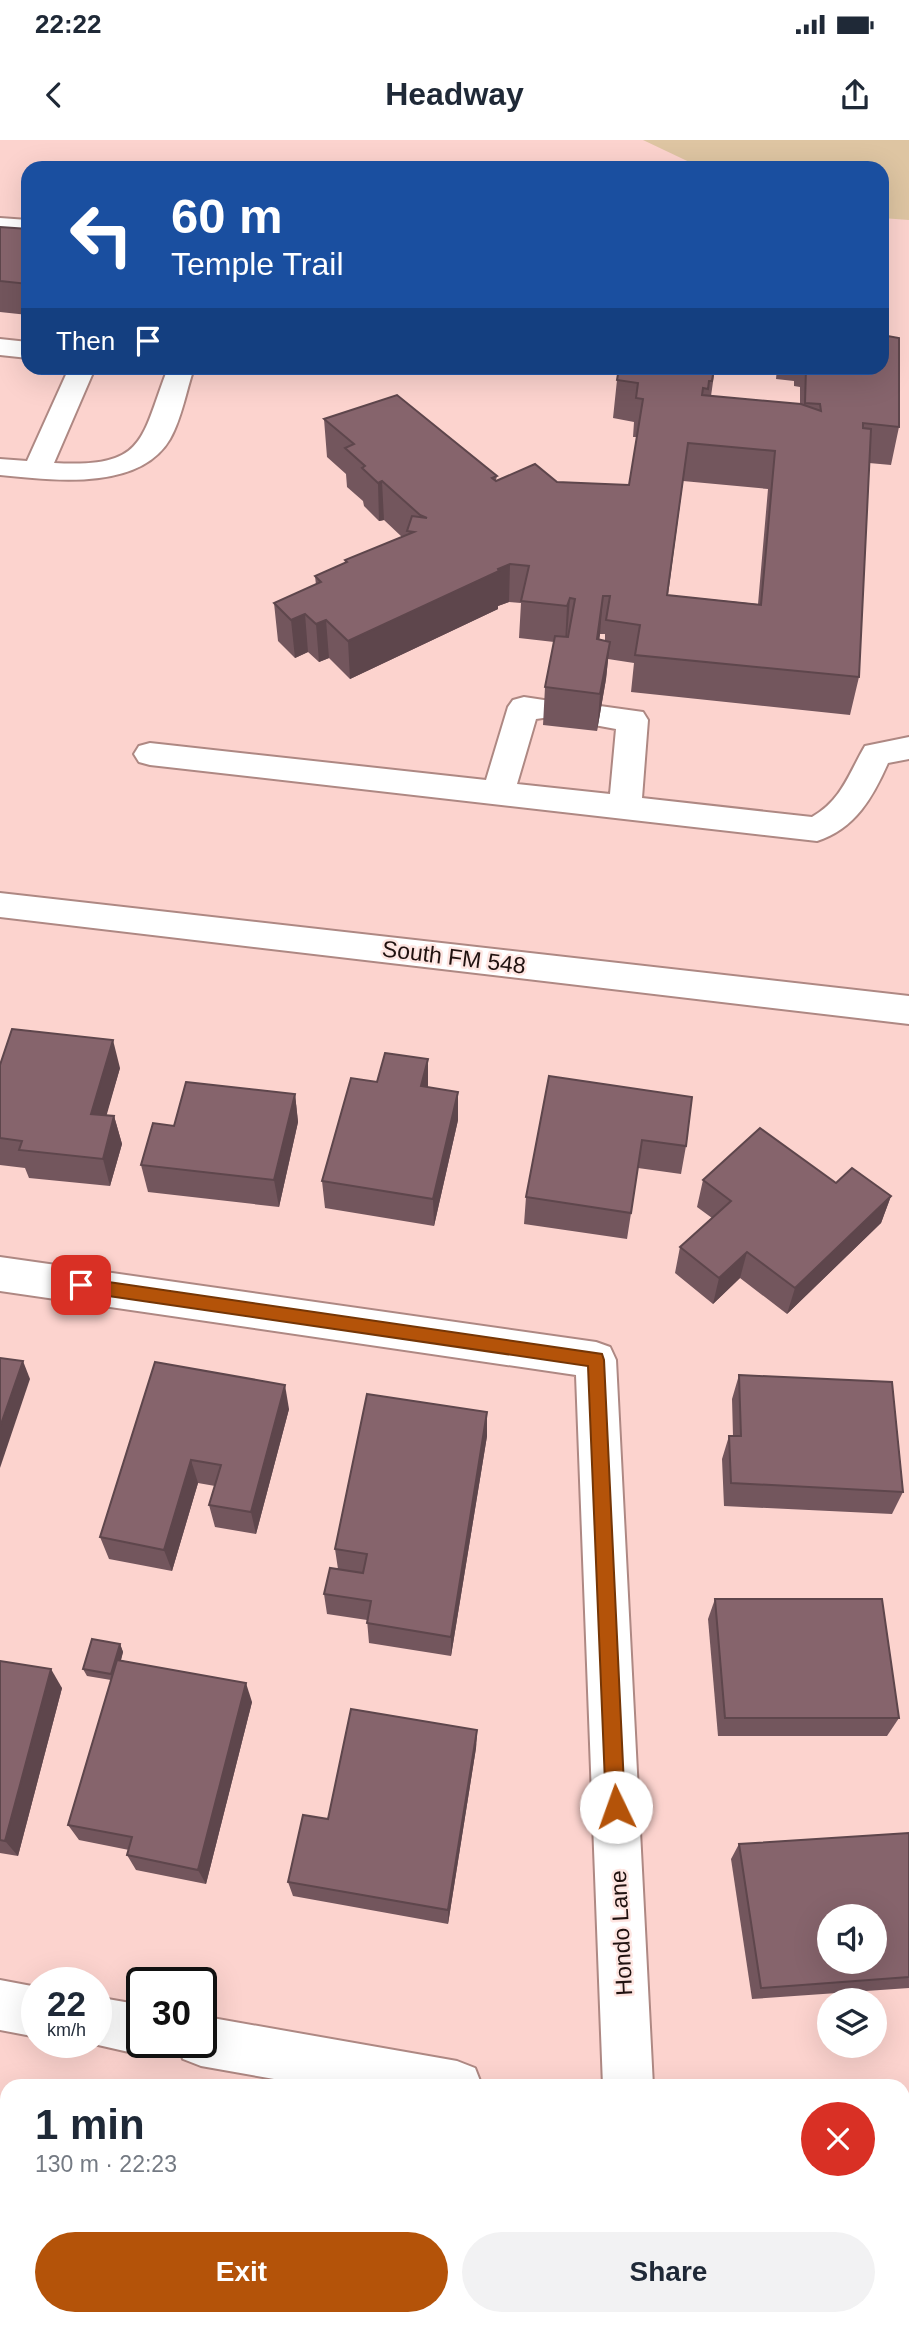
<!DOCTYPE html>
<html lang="en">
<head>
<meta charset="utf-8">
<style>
	body { margin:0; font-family:Arial,sans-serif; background:#f2f2f3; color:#1f2937; height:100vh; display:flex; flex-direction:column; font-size:26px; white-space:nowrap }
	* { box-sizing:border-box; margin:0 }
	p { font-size:23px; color:#747a83 }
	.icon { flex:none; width:38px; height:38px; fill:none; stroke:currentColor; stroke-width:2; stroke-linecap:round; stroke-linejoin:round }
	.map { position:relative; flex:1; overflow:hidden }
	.side { position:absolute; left:0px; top:1939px; width:910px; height:247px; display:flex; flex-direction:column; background:#fff; border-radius:21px 21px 0 0; box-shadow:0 7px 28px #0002 }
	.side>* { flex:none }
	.hud { position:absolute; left:21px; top:21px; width:868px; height:214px; border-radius:21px; box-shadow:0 7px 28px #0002; background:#1a4fa0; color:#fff; overflow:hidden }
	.fabs { position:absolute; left:817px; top:1764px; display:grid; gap:14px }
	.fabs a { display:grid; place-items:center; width:70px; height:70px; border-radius:50%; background:#fff; box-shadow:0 7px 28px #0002; font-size:35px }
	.speed { position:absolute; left:21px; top:1827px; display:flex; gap:14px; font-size:35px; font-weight:700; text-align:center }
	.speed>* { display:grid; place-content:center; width:91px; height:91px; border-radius:50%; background:#fff; box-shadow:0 7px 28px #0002; line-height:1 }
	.speed small { font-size:18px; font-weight:400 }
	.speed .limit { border:4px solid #111; border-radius:10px; background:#fff; color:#111 }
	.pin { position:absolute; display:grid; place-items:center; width:60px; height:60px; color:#fff; margin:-30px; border-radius:14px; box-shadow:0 4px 10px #0006 }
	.me { position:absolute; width:77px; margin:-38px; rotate:357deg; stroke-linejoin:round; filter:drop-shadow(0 0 5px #0008) }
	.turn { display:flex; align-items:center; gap:24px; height:147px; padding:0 35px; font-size:32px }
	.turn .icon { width:91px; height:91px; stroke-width:2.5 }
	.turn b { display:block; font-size:49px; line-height:60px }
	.then { display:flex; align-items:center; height:66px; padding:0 35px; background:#0003; gap:14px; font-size:26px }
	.round { display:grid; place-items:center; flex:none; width:74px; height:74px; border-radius:37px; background:#f2f2f3 }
	.summary { display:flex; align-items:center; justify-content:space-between; height:119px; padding:0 35px }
	h1 { font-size:42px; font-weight:800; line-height:52px }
	.cta { display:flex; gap:14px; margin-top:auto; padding:14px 35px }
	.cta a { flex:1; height:80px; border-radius:42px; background:#b45309; color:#fff; font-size:28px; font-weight:800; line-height:80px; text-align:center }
	.cta a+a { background:#f2f2f3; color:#1f2937 }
	.status { display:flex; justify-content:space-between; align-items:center; height:49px; padding:0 35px; background:#fff; direction:ltr }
	.status svg { height:19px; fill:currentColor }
	header { display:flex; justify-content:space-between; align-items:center; height:91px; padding:0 35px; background:#fff; font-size:32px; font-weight:800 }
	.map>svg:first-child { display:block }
</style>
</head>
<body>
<div class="status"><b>22:22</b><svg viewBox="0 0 49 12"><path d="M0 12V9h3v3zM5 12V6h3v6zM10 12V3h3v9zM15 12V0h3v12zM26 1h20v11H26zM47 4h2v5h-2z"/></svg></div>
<header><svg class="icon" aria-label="back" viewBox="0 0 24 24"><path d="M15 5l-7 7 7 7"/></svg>Headway<svg class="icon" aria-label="share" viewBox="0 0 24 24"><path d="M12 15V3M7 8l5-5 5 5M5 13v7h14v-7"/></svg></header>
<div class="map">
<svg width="909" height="2185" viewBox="0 0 909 2185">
	<rect width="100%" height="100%" fill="#fcd3ce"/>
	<!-- green -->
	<polygon fill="#dec5a2" points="643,0 909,0 909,80 882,78 882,28 702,28"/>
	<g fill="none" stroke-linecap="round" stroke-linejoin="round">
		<defs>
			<g id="minor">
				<polygon points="0,78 28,80 28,94 0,92"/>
				<polygon points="0,199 28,202 28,218 0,215"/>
				<path d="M69,228H95L54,323C147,328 140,300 168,228H194C186,251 182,278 170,299C139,352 51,340 0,335V319L27,321Z"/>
				<path d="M524,557L557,562L562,569L557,576L536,579L517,644L610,654L616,589L589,584L584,577L589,570L600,566L643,572L648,580L642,658L812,677C842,660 849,633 865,606L909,597V619L888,623C873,657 855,689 817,701L150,625L139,622L134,614L139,606L150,603L486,640L508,567L513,560Z"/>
				<polygon points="0,1117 596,1202 610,1207 616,1220 653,1946 603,1946 576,1235 0,1151"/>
				<polygon points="0,1840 37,1847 37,1897 0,1890"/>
				<polygon points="96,1857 142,1865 142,1902 162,1902 160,1908 142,1915 85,1902 96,1902"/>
				<polygon points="201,1876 457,1921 475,1928 482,1946 314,1946 201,1926 183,1919 177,1902 201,1902"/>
				<polygon points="909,1967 909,2019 903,2020 903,1968"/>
				<polygon points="657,2179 711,2179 713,2185 659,2185"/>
			</g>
			<polygon id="major" points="0,753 909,856 909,884 0,777"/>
		</defs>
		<!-- minor casing -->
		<use href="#minor" stroke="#ae8883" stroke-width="4"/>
		<!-- major casing -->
		<use href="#major" stroke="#ae8883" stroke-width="4"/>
		<!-- minor -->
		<use href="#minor" fill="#fff" fill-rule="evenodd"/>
		<!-- major -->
		<use href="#major" fill="#fff" fill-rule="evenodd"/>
	</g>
	<!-- wall -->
	<g fill="#73565d" fill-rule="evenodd">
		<polygon points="0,87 28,89 28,175 0,172"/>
		<path d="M715,228L711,256L800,264V247L794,246V241L776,239L777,228H882L899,287L891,325L869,323L859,537L850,575L631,552L634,523L608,519L606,539L597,591L543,585L545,547L554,502L519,498L521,463L509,462L498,466V469L350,539L329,518L319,522L308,512L295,518L278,501L274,463L316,445L315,436L345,423V420L402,397L384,380L379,381L364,366L363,361L347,347L346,334L327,317L324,279L497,336L496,340L629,345L637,297H633L634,282L613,278L617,240ZM683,341L768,349L758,464L668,455ZM600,494H605V501L599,500Z"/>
		<polygon points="428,919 428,947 458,952 458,980 434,1086 325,1068 322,1041"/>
		<polygon points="0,925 120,928 106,975 114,976 122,1004 110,1046 29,1038 25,1028 0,1025"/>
		<polygon points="549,936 686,1006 681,1034 638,1028 627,1099 524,1084 526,1057"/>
		<polygon points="295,954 298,982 279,1067 148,1052 141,1025 174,986"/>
		<polygon points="703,1040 836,1043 891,1056 881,1083 787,1174 740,1138 713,1164 675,1133 680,1107 712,1078 697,1067"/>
		<polygon points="155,1222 289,1269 256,1394 215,1387 209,1365 215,1346 198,1343 172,1431 109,1419 100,1397"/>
		<polygon points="739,1235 903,1352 892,1374 724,1366 722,1319 729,1296 733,1296 732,1259"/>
		<polygon points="487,1272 487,1296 451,1516 369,1503 367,1480 327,1474 324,1454 338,1429 335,1409"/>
		<polygon points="715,1459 899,1578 887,1596 718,1596 708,1479"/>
		<polygon points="120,1504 123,1512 121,1520 252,1562 206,1744 136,1730 127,1715 129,1710 79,1700 68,1685 111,1540 87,1536 83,1529"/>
		<polygon points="0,1521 62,1548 18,1716 0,1713"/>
		<polygon points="477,1590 476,1608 448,1784 293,1756 288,1742 328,1679"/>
		<polygon points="909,1693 909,1848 752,1859 731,1719 739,1704"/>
		<polygon points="909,2180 909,2185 896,2185"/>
	</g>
	<!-- shaded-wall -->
	<g fill="#5e464c">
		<polygon points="688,303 683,341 662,493 667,455"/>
		<polygon points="382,341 384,380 379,381 378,343"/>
		<polygon points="510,424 509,462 498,466 498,469 350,539 348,501"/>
		<polygon points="603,456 600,494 594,537 597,499"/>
		<polygon points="570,458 567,496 565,504 567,466"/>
		<polygon points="305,474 308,512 295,518 291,480"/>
		<polygon points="326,480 329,518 319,522 316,484"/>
		<polygon points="610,502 606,539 597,591 600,554"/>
		<polygon points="113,900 120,928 99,1002 91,974"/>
		<polygon points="428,919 428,948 421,946"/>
		<polygon points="458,952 458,980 434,1086 433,1059"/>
		<polygon points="295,954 298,982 279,1067 274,1040"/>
		<polygon points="114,976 122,1004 110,1046 103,1019"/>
		<polygon points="891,1056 881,1083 787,1174 795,1148"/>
		<polygon points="747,1112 740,1138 713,1164 719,1138"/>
		<polygon points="23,1221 30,1239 0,1328 0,1287"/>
		<polygon points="285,1245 289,1269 256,1394 251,1372"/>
		<polygon points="487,1272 487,1296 451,1516 451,1497"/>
		<polygon points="191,1320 198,1343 172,1431 164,1410"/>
		<polygon points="120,1504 123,1512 115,1541 111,1534"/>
		<polygon points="51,1529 62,1548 18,1716 5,1701"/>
		<polygon points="246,1543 252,1562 206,1744 198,1730"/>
		<polygon points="477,1590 476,1608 448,1784 448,1770"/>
		<polygon points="208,2179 216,2179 215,2185 207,2185"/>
	</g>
	<!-- building -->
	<g fill="#86646c" stroke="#5e464c" stroke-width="2" fill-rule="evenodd">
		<polygon points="0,87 28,89 28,144 0,141"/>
		<path d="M882,195L899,198V287L863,283V288L871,289L859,537L635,515L640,485L606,480L610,456H603L597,499L610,502L600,554L545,547L555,496L568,497L575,459L570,458L567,466L521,461L529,426L510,424L498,429L499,431L348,501L326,480L316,484L305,474L291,480L274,463L321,442L315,436L347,422L345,420L414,392L407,391L412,376L427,378L420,375L382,341L378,343L362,328L365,326L345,308L354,304L324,279L397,255L497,336L492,338L496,341L535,324L557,342L629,345L643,259L636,258L638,243L617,240L619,228H714L712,241H709L708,249L703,248L702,255L801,264L821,271L820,264L805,263L806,228H882ZM688,303L775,311L761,465L667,455Z"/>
		<polygon points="12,889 113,900 91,974 114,976 103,1019 19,1010 22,1001 0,998 0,925"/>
		<polygon points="385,913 428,919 421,946 458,952 433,1059 322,1041 351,938 377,942"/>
		<polygon points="549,936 692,957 686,1006 642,1000 631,1073 526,1057"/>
		<polygon points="186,942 295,954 274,1040 141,1025 153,983 174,986"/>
		<polygon points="760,988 836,1043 852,1028 891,1056 795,1148 747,1112 719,1138 680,1107 731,1061 703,1040"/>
		<polygon points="0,1218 23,1221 0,1287"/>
		<polygon points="155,1222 285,1245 251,1372 209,1365 221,1325 191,1320 164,1410 100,1397"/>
		<polygon points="739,1235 892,1242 903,1352 731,1343 729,1296 741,1296"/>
		<polygon points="367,1254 487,1272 451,1497 367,1483 371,1461 324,1454 330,1428 363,1433 367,1414 335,1409"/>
		<polygon points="715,1459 882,1459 899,1578 725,1578"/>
		<polygon points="92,1499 120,1504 111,1534 83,1529"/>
		<polygon points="117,1520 246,1543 198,1730 127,1715 132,1697 68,1685"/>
		<polygon points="0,1521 51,1529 5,1701 0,1700"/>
		<polygon points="351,1569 477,1590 448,1770 288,1742 303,1675 328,1679"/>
		<path d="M909,1693V1837L761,1848L739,1704ZM830,1776H875V1822H830Z"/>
		<polygon points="42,2179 208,2179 207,2185 41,2185"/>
		<polygon points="352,2179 514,2179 514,2185 351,2185"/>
	</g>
	<!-- route -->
	<polygon fill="#b45309" stroke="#753606" stroke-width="2" points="81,1138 602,1214 604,1220 625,1667 622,1673 616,1676 609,1673 606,1667 588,1226 81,1152 75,1150 73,1145 75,1140"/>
	<g text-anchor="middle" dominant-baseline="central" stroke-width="5" stroke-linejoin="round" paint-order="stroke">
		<!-- street labels -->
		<g font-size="23" fill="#201210" stroke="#fee5e1">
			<text transform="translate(454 817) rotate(7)">South FM 548</text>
			<text transform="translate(621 1793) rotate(-93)">Hondo Lane</text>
		</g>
	</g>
</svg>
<div class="fabs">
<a><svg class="icon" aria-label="sound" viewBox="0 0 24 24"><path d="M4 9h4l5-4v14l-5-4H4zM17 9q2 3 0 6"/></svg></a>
<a><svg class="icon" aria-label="layers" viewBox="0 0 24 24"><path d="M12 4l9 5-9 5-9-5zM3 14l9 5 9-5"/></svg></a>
</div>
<div class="speed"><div>22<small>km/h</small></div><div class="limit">30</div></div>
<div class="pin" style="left:81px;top:1145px;background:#d93025"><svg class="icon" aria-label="arrive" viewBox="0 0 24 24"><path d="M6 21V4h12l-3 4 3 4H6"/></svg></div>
<svg class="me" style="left:616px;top:1667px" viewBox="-20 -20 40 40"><circle r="19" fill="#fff"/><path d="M0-13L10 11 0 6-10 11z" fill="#b45309"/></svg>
<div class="hud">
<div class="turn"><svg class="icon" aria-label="left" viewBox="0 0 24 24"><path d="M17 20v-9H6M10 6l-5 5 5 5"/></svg><div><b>60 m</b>Temple Trail</div></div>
<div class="then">Then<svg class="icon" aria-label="arrive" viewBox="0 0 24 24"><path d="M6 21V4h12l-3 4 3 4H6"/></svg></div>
</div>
<section class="side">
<div class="summary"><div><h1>1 min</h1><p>130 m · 22:23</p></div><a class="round" style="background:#d93025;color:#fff"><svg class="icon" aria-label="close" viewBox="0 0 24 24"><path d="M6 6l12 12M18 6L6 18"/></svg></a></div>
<div class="cta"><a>Exit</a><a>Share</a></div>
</section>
</div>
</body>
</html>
